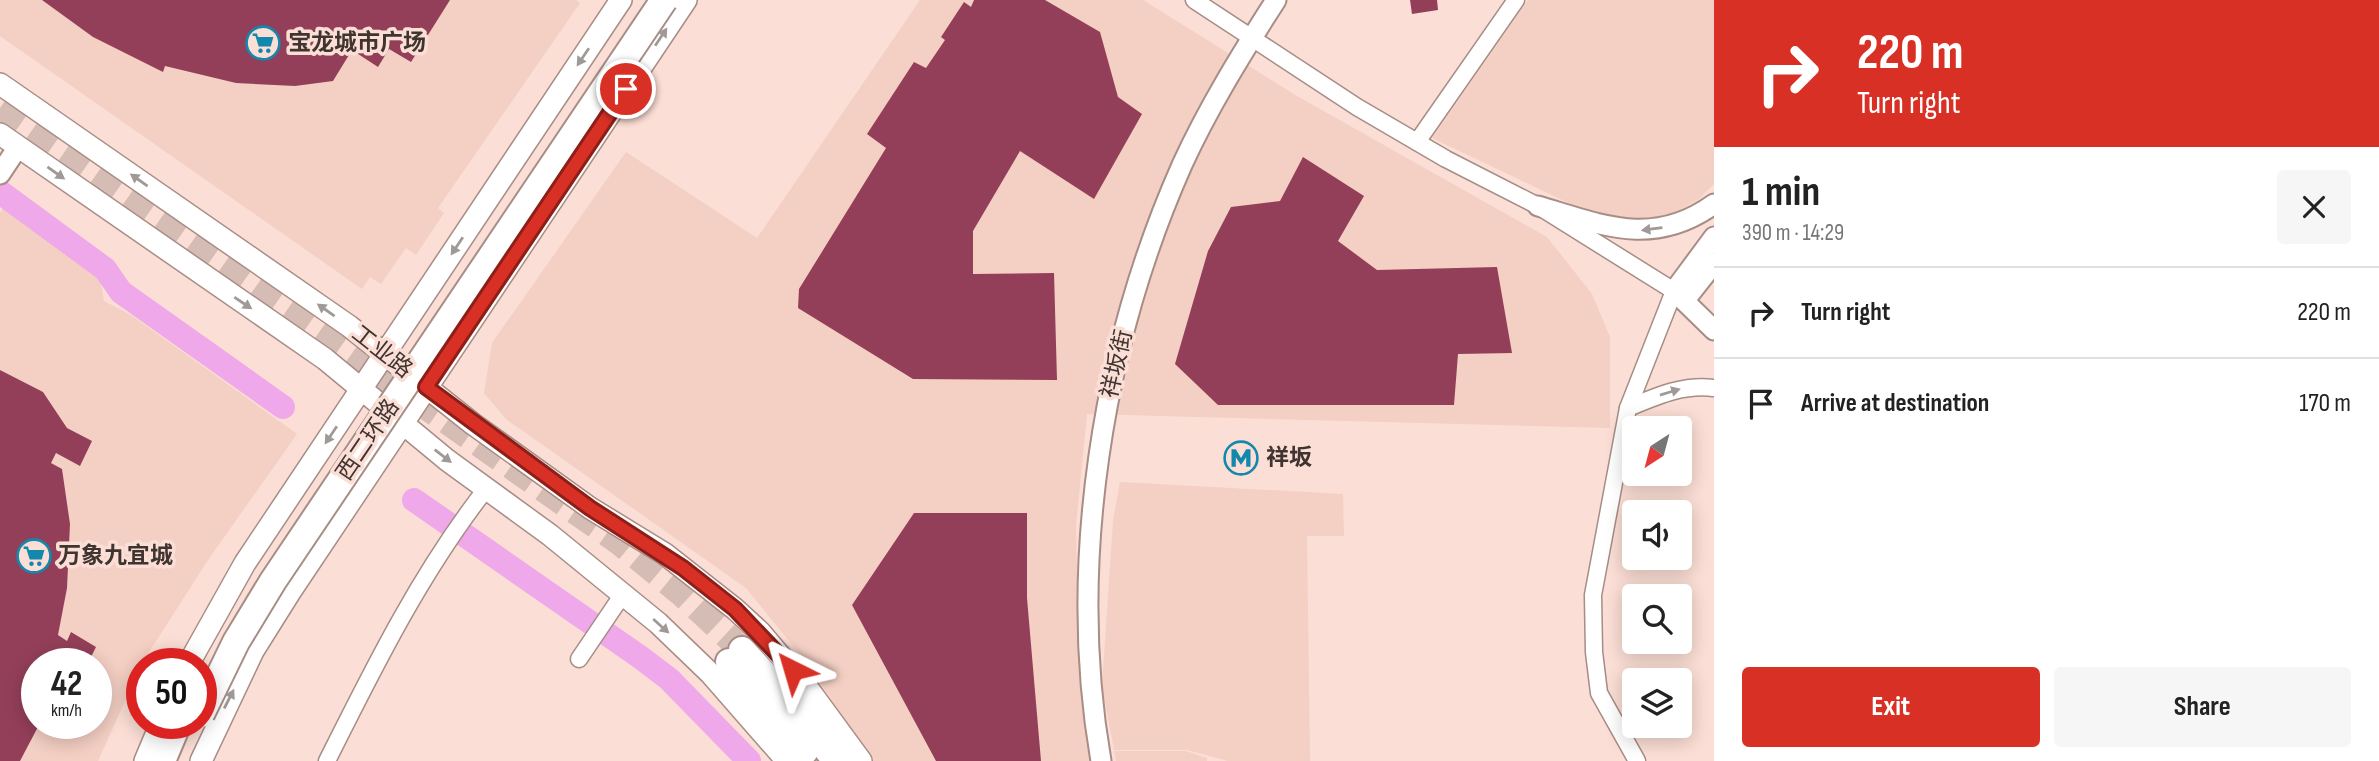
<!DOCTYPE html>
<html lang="en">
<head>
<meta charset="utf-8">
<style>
	body { margin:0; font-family:"Sofia Sans Condensed","Noto Sans SC",sans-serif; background:#f6f6f6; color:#222; height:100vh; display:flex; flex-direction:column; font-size:26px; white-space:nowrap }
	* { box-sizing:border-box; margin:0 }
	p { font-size:23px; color:#767676 }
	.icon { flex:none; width:38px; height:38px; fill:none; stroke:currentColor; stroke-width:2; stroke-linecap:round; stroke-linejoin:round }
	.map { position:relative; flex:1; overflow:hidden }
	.panel { display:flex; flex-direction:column; background:#fff; width:665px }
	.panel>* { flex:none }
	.hud { background:#d93025; color:#fff; overflow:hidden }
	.needle { width:46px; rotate:216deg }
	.fabs { position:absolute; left:1622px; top:416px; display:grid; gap:14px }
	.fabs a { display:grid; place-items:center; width:70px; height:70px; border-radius:7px; background:#fff; box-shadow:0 4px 18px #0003; font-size:35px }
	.speed { position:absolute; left:21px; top:648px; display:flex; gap:14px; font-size:35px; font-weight:700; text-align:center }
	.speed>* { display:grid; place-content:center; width:91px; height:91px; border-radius:50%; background:#fff; box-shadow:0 4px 18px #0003; line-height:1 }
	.speed small { font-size:18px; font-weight:400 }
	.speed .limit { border:10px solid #d22; background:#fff; color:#111 }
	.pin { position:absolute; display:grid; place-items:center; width:60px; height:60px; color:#fff; margin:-30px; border:4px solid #fff; border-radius:50%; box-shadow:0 2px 7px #0007 }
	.me { position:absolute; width:77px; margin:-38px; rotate:320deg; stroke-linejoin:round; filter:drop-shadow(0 0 5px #0008) }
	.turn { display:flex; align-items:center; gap:24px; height:147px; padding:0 28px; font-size:32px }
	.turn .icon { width:91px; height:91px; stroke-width:2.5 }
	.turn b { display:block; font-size:49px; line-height:60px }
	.round { display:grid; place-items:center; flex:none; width:74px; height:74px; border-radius:7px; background:#f6f6f6 }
	.headline { display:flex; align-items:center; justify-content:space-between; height:119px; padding:0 28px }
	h1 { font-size:42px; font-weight:700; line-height:52px }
	.cta { display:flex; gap:14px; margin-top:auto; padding:14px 28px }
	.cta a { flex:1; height:80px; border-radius:7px; background:#d93025; color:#fff; font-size:28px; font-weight:700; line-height:80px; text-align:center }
	.cta a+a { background:#f6f6f6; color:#222 }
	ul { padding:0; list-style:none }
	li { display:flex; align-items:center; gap:21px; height:91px; padding:0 28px; border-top:2px solid #e0e0e0 }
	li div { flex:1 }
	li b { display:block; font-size:26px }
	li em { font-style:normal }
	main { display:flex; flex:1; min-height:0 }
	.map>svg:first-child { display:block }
</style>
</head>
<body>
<main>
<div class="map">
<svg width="1714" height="761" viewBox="0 0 1714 761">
	<rect width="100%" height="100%" fill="#fbded5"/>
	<!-- built -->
	<g fill="#f4cfc3" fill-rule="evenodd">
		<polygon points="0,0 576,0 580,3 438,208 444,213 416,255 406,248 381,284 370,277 362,289 0,36"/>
		<polygon points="920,0 1143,0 1297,96 1547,237 1592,294 1610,337 1610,428 1087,414 1076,525 1079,679 1091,761 873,761 803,658 746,588 506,419 484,393 492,343 626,152 757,238"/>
		<polygon points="1528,0 1714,0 1714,184 1699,199 1674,213 1636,224 1581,209 1432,138"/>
		<path d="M3,208L100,277L104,301L131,315L297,434L208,560L142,663L98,761H0V213ZM37,663H96V723H37Z"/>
		<polygon points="1120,482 1343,494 1344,536 1307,536 1310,761 1228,761 1187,750 1114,750 1102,686 1113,521"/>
		<polygon points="1114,751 1186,751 1207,758 1207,761 1116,761"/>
	</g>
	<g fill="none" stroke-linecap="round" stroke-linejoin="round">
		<!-- river -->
		<g stroke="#efa8ea" stroke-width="24">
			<polyline points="0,192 105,269 121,292 283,407"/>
			<polyline points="414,500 640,657 669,679 749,761"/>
		</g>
	</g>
	<!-- building -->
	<g fill="#943f59">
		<polygon points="42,0 450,0 411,62 389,49 378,67 352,50 333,81 295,86 236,83 165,66 163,72 93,37"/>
		<polygon points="974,0 1045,0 1100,32 1118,97 1142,114 1094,199 1020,151 973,231 973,274 1054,273 1057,380 913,379 798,308 799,289 886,148 867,134 914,62 926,68 945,40 941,37 964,2 971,7"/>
		<polygon points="1410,0 1437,0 1438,10 1412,14"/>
		<polygon points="1303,157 1364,196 1338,241 1377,270 1497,267 1512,353 1458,354 1454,405 1218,405 1175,364 1208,251 1231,207 1280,201"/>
		<polygon points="0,370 43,392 67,428 92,441 80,466 56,453 51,463 62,469 70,524 67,588 58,635 67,641 71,632 96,647 88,663 70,663 60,658 57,663 37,663 37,723 40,723 20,761 0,761"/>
		<polygon points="914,513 1027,513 1027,598 1041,761 936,761 852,605"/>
	</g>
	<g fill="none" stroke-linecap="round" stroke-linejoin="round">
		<!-- trunk-tunnel -->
		<polyline stroke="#d5bcb4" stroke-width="26" stroke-dasharray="26 13" stroke-linecap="butt" points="0,108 619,542 682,594 742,650"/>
		<defs>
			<g id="minor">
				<polyline points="1194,0 1357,107 1446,159 1538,206 1674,291 1628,408 1593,595 1594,652 1599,693 1637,761"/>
				<polyline points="1417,142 1516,0"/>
				<path d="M1628,408C1657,396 1683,384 1714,388"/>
				<polyline points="579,659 623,594"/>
				<path d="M327,761C374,667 421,572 486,489"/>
			</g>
			<g id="tertiary">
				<polyline points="0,174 18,147"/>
				<path d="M1538,206C1602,225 1653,248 1714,204"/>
				<polyline points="1714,237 1674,291 1714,330"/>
				<polyline points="1685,300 1714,263"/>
				<path d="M1101,761C1067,566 1102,345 1182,165C1208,108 1242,53 1276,0"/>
			</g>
			<g id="secondary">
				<polyline points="0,84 349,326 473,424 590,508 665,554 735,609 760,632 809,690 861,761"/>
				<polyline points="0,134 325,359 447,460 550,535 658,623 711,674 787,761"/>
				<polyline points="189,663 245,563 621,0"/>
				<polyline points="145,761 161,723"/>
				<polyline points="201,761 253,651 290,592 686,0"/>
			</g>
			<g id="trunk">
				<polyline points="742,650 791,703 836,761"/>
				<polyline points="729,662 805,751"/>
				<polyline points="162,761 178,723"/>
			</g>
		</defs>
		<!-- minor casing -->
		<use href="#minor" stroke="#a78d85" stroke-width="19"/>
		<!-- tertiary casing -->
		<use href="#tertiary" stroke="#a78d85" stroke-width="23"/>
		<!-- secondary casing -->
		<use href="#secondary" stroke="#a78d85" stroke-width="24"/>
		<!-- trunk casing -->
		<use href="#trunk" stroke="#a78d85" stroke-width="30"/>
		<!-- minor -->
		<use href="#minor" stroke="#fff" stroke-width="16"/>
		<!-- tertiary -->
		<use href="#tertiary" stroke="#fff" stroke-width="19"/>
		<!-- secondary -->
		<use href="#secondary" stroke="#fff" stroke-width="21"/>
		<!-- trunk -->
		<use href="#trunk" stroke="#fff" stroke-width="26"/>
		<defs>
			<polyline id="trunk-bridge" points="201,714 236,642 273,581 664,0"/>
		</defs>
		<!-- trunk-bridge casing -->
		<use href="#trunk-bridge" stroke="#a78d85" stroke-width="30" stroke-linecap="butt"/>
		<!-- trunk-bridge -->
		<use href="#trunk-bridge" stroke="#fff" stroke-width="26"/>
	</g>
	<!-- one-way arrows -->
	<defs><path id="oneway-solid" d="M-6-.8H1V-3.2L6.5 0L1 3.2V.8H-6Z" transform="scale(1.75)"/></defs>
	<g fill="#9f9a98">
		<use href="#oneway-solid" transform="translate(661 37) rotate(-56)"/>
		<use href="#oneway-solid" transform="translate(583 57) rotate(124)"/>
		<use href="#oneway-solid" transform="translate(56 173) rotate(35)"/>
		<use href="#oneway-solid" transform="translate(139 180) rotate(-145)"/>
		<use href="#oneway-solid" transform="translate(1652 229) rotate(173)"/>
		<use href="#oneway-solid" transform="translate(457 246) rotate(124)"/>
		<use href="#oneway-solid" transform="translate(243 303) rotate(34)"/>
		<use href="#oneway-solid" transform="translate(326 310) rotate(-145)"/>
		<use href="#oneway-solid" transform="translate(1670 392) rotate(-17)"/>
		<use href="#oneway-solid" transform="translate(331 435) rotate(124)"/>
		<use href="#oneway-solid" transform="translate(443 456) rotate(38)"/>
		<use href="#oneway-solid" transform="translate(661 626) rotate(42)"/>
		<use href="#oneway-solid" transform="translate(229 699) rotate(-63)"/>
	</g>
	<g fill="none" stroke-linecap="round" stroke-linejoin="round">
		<defs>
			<polyline id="route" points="626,89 426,387 590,508 683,568 735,609 793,670"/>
		</defs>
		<!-- route casing -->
		<use href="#route" stroke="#8d1f18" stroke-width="18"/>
		<!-- route -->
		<use href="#route" stroke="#d93025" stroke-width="12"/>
	</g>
	<!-- icons -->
	<defs>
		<symbol id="supermarket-ring" viewBox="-11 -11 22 22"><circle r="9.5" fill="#fbded5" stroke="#1388ad" stroke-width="1.5"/><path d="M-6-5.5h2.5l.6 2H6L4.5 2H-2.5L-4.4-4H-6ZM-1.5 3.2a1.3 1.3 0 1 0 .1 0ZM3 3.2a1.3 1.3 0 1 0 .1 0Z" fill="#1388ad"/></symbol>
		<symbol id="metro-ring" viewBox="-11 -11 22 22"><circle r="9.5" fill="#fbded5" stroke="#1388ad" stroke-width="1.5"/><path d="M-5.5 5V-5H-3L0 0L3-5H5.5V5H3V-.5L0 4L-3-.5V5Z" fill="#1388ad"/></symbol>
	</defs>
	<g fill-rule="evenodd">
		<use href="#supermarket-ring" x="244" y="24" width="38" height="38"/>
		<use href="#metro-ring" x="1222" y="439" width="38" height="38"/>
		<use href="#supermarket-ring" x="15" y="537" width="38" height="38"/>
	</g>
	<g text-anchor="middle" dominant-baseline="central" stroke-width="7" stroke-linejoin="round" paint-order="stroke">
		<!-- poi labels -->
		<g font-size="23" font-weight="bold" fill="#3f3430" stroke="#fbded5" text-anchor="start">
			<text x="288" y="43">宝龙城市广场</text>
			<text x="1266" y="458">祥坂</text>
			<text x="58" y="556">万象九宜城</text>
		</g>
		<!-- street labels -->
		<g font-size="23" fill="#3f3430" stroke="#fbded5">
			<text transform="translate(382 352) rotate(38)">工业路</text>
			<text transform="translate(1117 364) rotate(-77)">祥坂街</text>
			<text transform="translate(368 440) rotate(-56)">西二环路</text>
		</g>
	</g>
</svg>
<div class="fabs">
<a><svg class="needle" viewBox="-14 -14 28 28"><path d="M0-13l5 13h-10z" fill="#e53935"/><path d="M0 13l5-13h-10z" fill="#767676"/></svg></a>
<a><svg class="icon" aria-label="sound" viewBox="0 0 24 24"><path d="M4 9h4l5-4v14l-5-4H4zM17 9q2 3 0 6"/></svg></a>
<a><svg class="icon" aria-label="search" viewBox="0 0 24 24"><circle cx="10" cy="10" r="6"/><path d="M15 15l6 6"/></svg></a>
<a><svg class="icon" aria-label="layers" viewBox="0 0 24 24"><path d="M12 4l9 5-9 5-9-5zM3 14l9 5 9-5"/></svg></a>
</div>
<div class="speed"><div>42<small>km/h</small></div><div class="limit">50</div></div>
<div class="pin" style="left:626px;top:89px;background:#d93025"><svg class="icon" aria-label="arrive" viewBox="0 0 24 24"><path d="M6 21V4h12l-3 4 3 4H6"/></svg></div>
<svg class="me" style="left:793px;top:670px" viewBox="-20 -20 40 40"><path d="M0-17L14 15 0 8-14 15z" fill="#d93025" stroke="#fff" stroke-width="4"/></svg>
</div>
<section class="panel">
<div class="hud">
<div class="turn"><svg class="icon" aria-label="right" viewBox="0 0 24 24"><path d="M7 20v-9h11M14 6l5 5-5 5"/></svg><div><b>220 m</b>Turn right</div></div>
</div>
<div class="headline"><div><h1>1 min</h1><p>390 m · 14:29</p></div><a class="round"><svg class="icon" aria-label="close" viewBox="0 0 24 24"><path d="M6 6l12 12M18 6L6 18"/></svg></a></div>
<ul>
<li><svg class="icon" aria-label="right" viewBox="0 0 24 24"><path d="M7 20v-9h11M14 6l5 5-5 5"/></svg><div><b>Turn right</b></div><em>220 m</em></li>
<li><svg class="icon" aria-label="arrive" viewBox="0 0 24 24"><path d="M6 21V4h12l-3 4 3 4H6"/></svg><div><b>Arrive at destination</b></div><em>170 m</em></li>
</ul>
<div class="cta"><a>Exit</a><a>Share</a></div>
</section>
</main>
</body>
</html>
